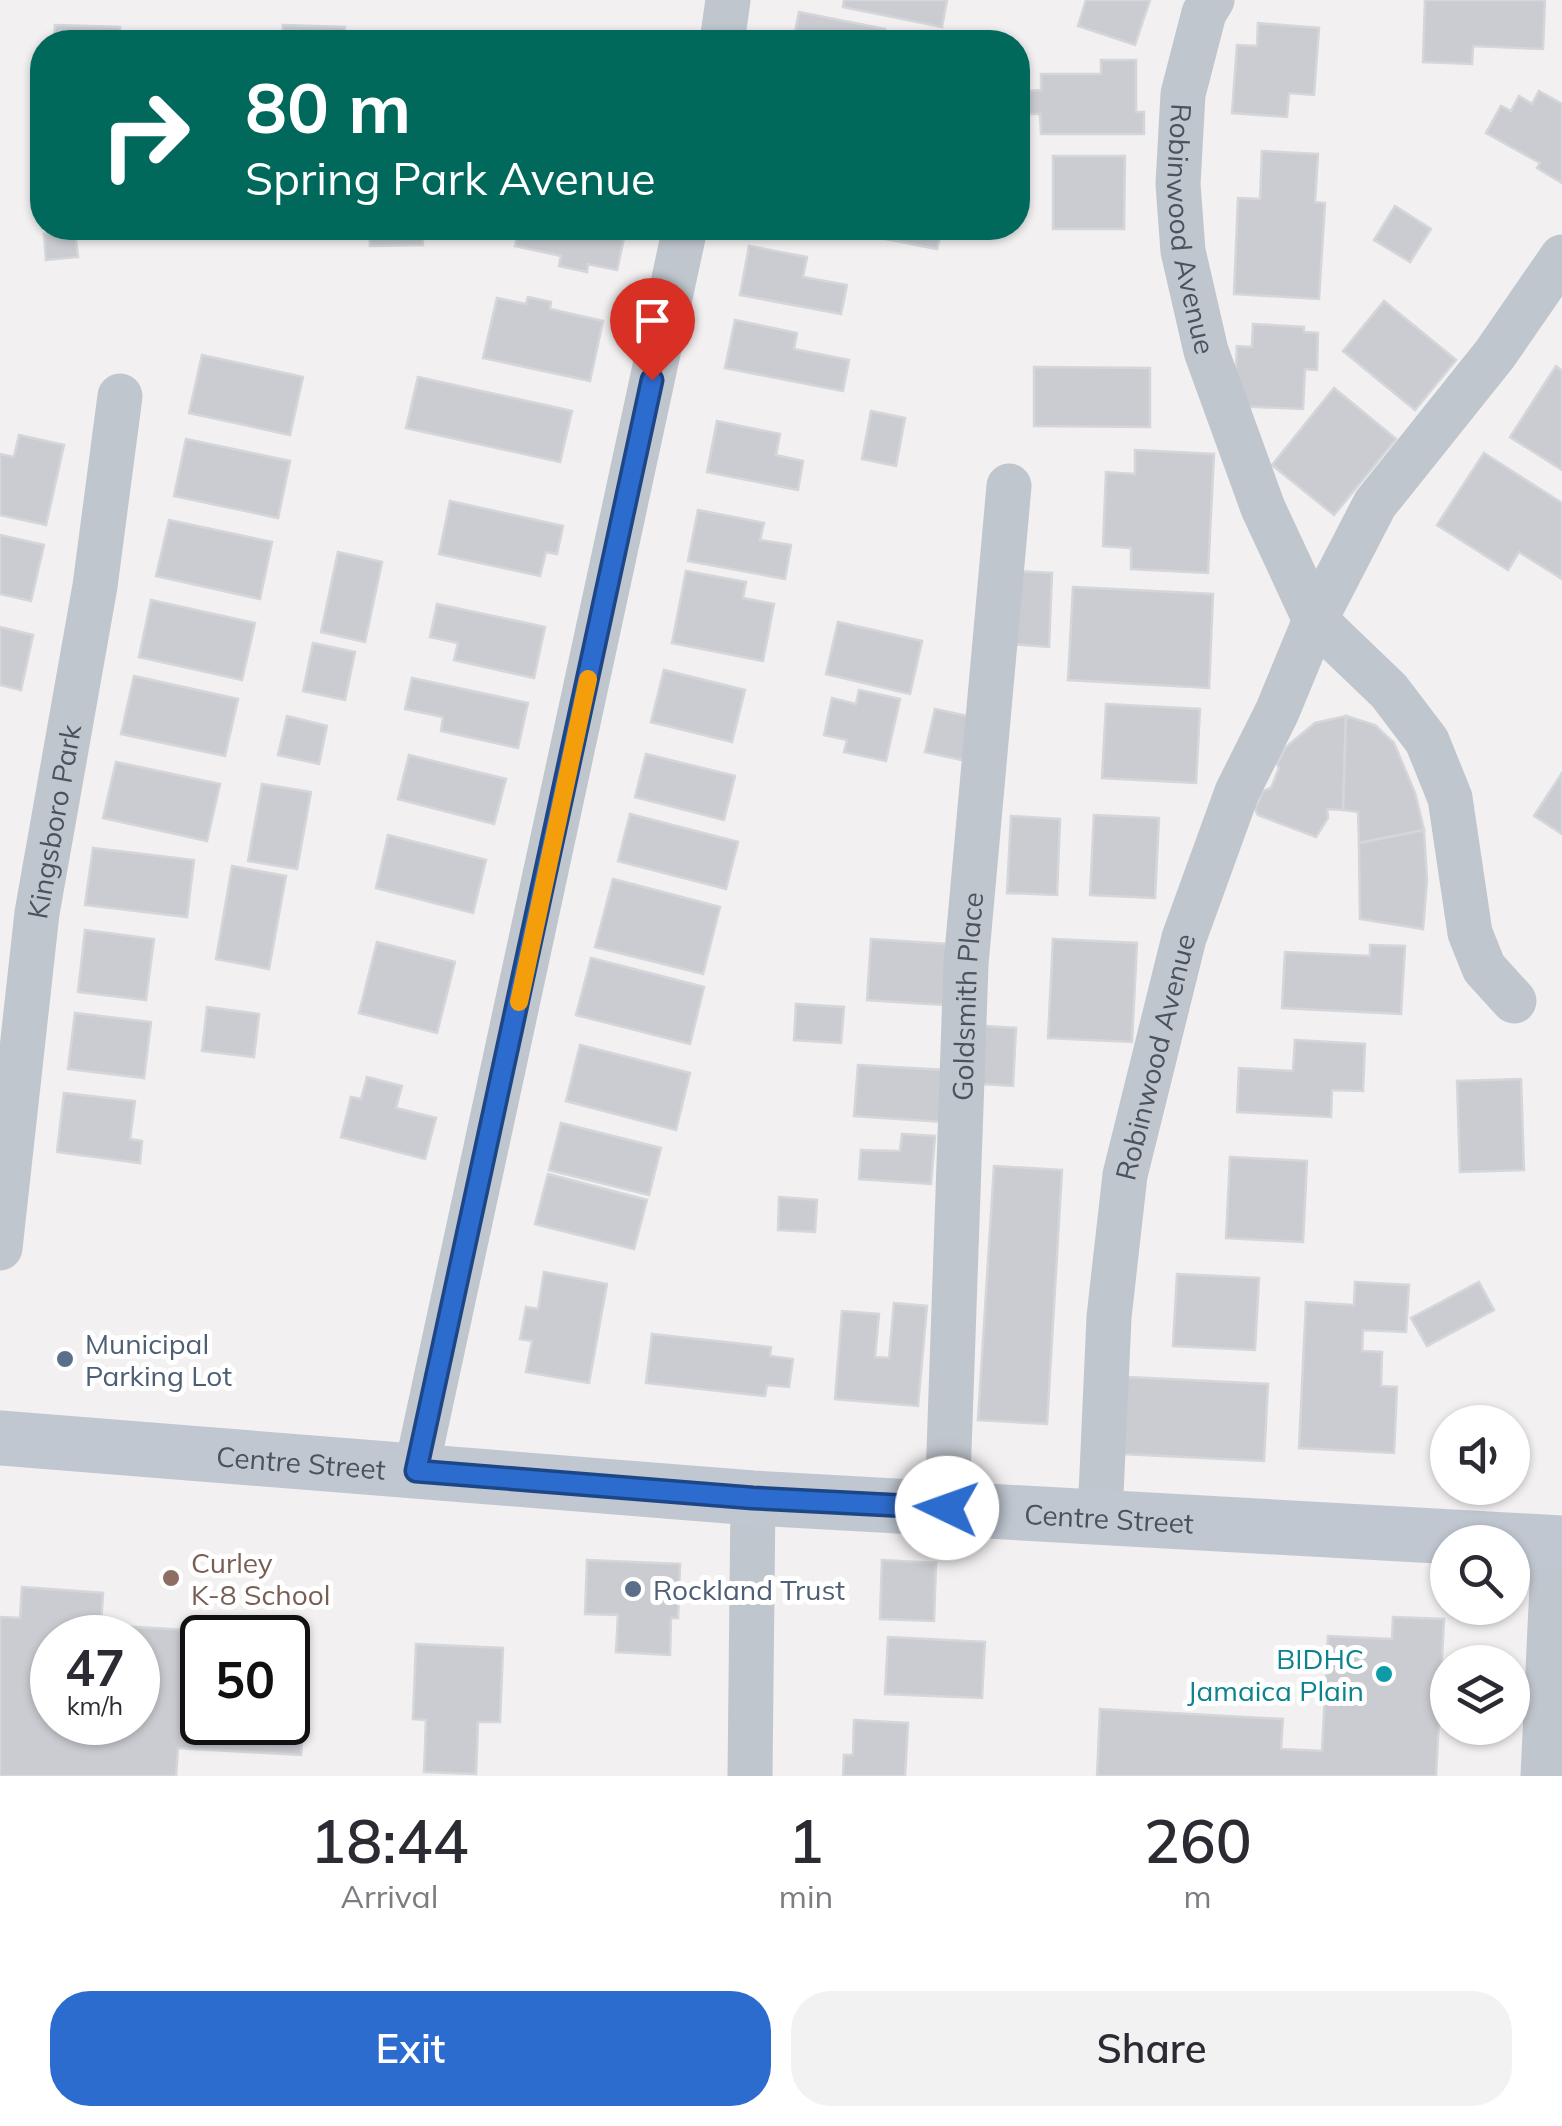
<!DOCTYPE html>
<html lang="en">
<head>
<meta charset="utf-8">
<style>
	body { margin:0; font-family:Mulish,sans-serif; background:#f2f2f3; color:#2b2b33; height:100vh; display:flex; flex-direction:column; font-size:38px; white-space:nowrap }
	* { box-sizing:border-box; margin:0 }
	p { font-size:32px; color:#7c7c81 }
	.icon { flex:none; width:55px; height:55px; fill:none; stroke:currentColor; stroke-width:2; stroke-linecap:round; stroke-linejoin:round }
	.map { position:relative; height:1776px; overflow:hidden }
	.panel { display:flex; flex-direction:column; background:#fff; flex:1 }
	.panel>* { flex:none }
	.guide { position:absolute; left:30px; top:30px; width:1000px; height:210px; border-radius:40px; box-shadow:0 2px 8px #0004; background:#00695c; color:#fff; overflow:hidden }
	.tools { position:absolute; left:1430px; top:1405px; display:grid; gap:20px }
	.tools a { display:grid; place-items:center; width:100px; height:100px; border-radius:50%; background:#fff; box-shadow:0 2px 8px #0004; font-size:50px }
	.speed { position:absolute; left:30px; top:1615px; display:flex; gap:20px; font-size:50px; font-weight:700; text-align:center }
	.speed>* { display:grid; place-content:center; width:130px; height:130px; border-radius:50%; background:#fff; box-shadow:0 2px 8px #0004; line-height:1 }
	.speed small { font-size:25px; font-weight:400 }
	.speed .limit { border:5px solid #111; border-radius:15px; background:#fff; color:#111 }
	.pin { position:absolute; display:grid; place-items:center; width:85px; height:85px; color:#fff; margin:-102px -42px; border-radius:50% 50% 50% 0; rotate:-45deg; box-shadow:0 0 10px #0007 }
	.pin .icon { rotate:45deg }
	.me { position:absolute; width:110px; margin:-55px; rotate:273deg; stroke-linejoin:round; filter:drop-shadow(0 0 8px #0008) }
	.turn { display:flex; align-items:center; gap:35px; height:210px; padding:0 50px; font-size:45px }
	.turn .icon { width:130px; height:130px; stroke-width:2.5 }
	.turn b { display:block; font-size:70px; line-height:85px }
	.eta { display:flex; justify-content:space-evenly; align-items:center; height:170px; text-align:center }
	.eta b { font-size:60px; font-weight:600; line-height:70px }
	.action { display:flex; gap:20px; margin-top:auto; padding:20px 50px }
	.action a { flex:1; height:115px; border-radius:40px; background:#2d6ccf; color:#fff; font-size:40px; font-weight:600; line-height:115px; text-align:center }
	.action a+a { background:#f2f2f3; color:#2b2b33 }
	.map>svg:first-child { display:block }
</style>
</head>
<body>
<div class="map">
<svg width="1562" height="1776" viewBox="0 0 1562 1776">
	<rect width="100%" height="100%" fill="#f2f0f0"/>
	<!-- building -->
	<g fill="#cbccd2" stroke="#d4d6da" stroke-width="2.5" fill-rule="evenodd">
		<polygon points="844,0 947,0 942,27 843,7"/>
		<polygon points="1086,0 1150,0 1135,45 1078,26"/>
		<polygon points="1425,0 1545,0 1543,49 1473,46 1472,64 1423,62"/>
		<polygon points="799,12 885,29 882,42 793,42"/>
		<polygon points="1258,23 1319,28 1314,95 1289,93 1287,117 1232,113 1237,45 1257,46"/>
		<polygon points="55,25 120,27 120,42 54,42"/>
		<polygon points="283,25 345,27 344,42 282,42"/>
		<polygon points="162,33 208,34 207,42 162,42"/>
		<polygon points="1018,60 1028,62 1021,102 1018,102"/>
		<polygon points="1101,60 1136,60 1136,112 1144,112 1144,134 1041,134 1040,114 1028,114 1028,91 1041,90 1041,74 1101,74"/>
		<polygon points="1539,91 1562,104 1562,183 1537,168 1540,163 1486,133 1501,106 1511,111 1519,96 1532,104"/>
		<polygon points="1262,151 1318,154 1315,202 1325,203 1319,299 1234,294 1238,198 1260,199"/>
		<polygon points="1053,156 1125,156 1124,229 1053,229"/>
		<polygon points="1395,206 1431,229 1410,262 1374,240"/>
		<polygon points="369,228 422,228 423,245 370,246"/>
		<polygon points="519,228 619,228 617,237 624,238 617,270 588,264 587,272 559,266 561,256 515,246"/>
		<polygon points="829,228 942,228 937,249"/>
		<polygon points="75,232 78,257 46,260 44,234"/>
		<polygon points="749,246 807,257 803,277 847,285 841,314 740,295"/>
		<polygon points="528,297 551,302 550,309 603,321 590,381 483,358 497,298 526,304"/>
		<polygon points="1384,301 1456,360 1415,410 1343,351"/>
		<polygon points="735,320 797,333 794,349 849,360 843,391 725,368"/>
		<polygon points="1253,324 1304,327 1304,332 1318,333 1317,370 1305,369 1303,409 1234,406 1237,346 1252,347"/>
		<polygon points="202,355 303,377 290,435 189,413"/>
		<polygon points="1556,366 1562,371 1562,470 1510,437"/>
		<polygon points="1034,367 1150,368 1150,427 1034,426"/>
		<polygon points="418,377 572,411 560,462 406,428"/>
		<polygon points="1334,388 1396,439 1334,515 1272,465"/>
		<polygon points="871,411 905,418 896,466 862,459"/>
		<polygon points="717,421 780,434 776,455 803,461 798,490 707,472"/>
		<polygon points="19,435 64,445 46,525 0,515 0,454 14,457"/>
		<polygon points="186,439 290,461 278,518 174,496"/>
		<polygon points="1135,450 1214,454 1208,573 1131,569 1131,548 1103,546 1106,472 1135,474"/>
		<polygon points="1484,453 1562,503 1562,579 1519,552 1508,570 1437,525"/>
		<polygon points="450,501 563,526 557,554 546,552 540,576 439,554"/>
		<polygon points="698,510 764,523 760,540 791,545 785,579 688,561"/>
		<polygon points="169,520 272,542 260,599 156,576"/>
		<polygon points="0,535 44,545 31,601 0,594"/>
		<polygon points="338,552 382,562 365,642 321,632"/>
		<polygon points="686,571 746,582 743,598 774,604 763,661 672,643"/>
		<polygon points="1014,571 1052,573 1049,647 1011,644"/>
		<polygon points="1073,587 1213,594 1209,688 1068,680"/>
		<polygon points="151,600 255,623 242,680 139,657"/>
		<polygon points="437,604 545,627 534,678 454,660 458,643 430,637"/>
		<polygon points="838,622 922,641 910,694 826,674"/>
		<polygon points="0,627 33,635 21,690 0,685"/>
		<polygon points="313,643 355,652 345,700 303,691"/>
		<polygon points="664,670 745,690 732,742 651,722"/>
		<polygon points="134,676 238,699 225,756 121,734"/>
		<polygon points="412,678 528,703 518,748 441,731 443,717 405,709"/>
		<polygon points="859,690 900,699 886,761 844,752 847,740 824,735 832,698 856,704"/>
		<polygon points="1106,704 1200,709 1196,783 1102,778"/>
		<polygon points="935,709 986,720 975,763 925,752"/>
		<polygon points="287,716 327,726 319,764 278,755"/>
		<polygon points="1346,716 1343,810 1327,809 1328,818 1316,837 1258,815 1255,809 1263,791 1271,788 1279,768 1277,764 1286,747 1315,723"/>
		<polygon points="1346,716 1375,725 1394,743 1415,793 1424,830 1359,843 1358,812 1343,810"/>
		<polygon points="646,754 735,776 724,820 635,797"/>
		<polygon points="409,755 506,779 494,824 398,799"/>
		<polygon points="116,762 220,784 207,841 103,818"/>
		<polygon points="1562,773 1562,834 1534,816"/>
		<polygon points="262,784 311,792 297,869 248,861"/>
		<polygon points="630,814 738,842 726,889 618,861"/>
		<polygon points="1094,815 1159,818 1155,898 1090,895"/>
		<polygon points="1011,816 1060,819 1057,895 1007,893"/>
		<polygon points="1424,830 1427,881 1423,929 1360,919 1359,843"/>
		<polygon points="388,835 486,860 473,913 376,888"/>
		<polygon points="93,848 194,860 187,917 85,905"/>
		<polygon points="232,866 286,876 269,969 216,959"/>
		<polygon points="613,879 720,907 703,974 595,947"/>
		<polygon points="85,930 154,939 146,1000 78,992"/>
		<polygon points="871,939 963,945 959,1006 867,1000"/>
		<polygon points="1053,939 1137,943 1132,1042 1048,1038"/>
		<polygon points="377,942 455,962 437,1033 359,1013"/>
		<polygon points="1370,945 1405,946 1401,1014 1282,1008 1285,952 1370,956"/>
		<polygon points="591,958 704,987 690,1044 576,1015"/>
		<polygon points="796,1004 844,1007 841,1043 794,1040"/>
		<polygon points="207,1007 259,1014 254,1057 202,1051"/>
		<polygon points="75,1013 151,1022 144,1078 68,1069"/>
		<polygon points="970,1025 1016,1028 1013,1086 967,1083"/>
		<polygon points="1295,1040 1365,1044 1363,1091 1332,1090 1331,1117 1237,1112 1239,1068 1293,1071"/>
		<polygon points="580,1045 690,1073 676,1130 566,1101"/>
		<polygon points="858,1065 946,1070 944,1122 854,1116"/>
		<polygon points="367,1077 402,1086 396,1108 436,1118 425,1159 341,1137 351,1097 361,1099"/>
		<polygon points="1521,1079 1524,1170 1460,1172 1457,1081"/>
		<polygon points="64,1093 135,1101 130,1139 142,1141 140,1163 57,1152"/>
		<polygon points="561,1123 661,1148 649,1195 549,1170"/>
		<polygon points="902,1134 935,1136 931,1184 859,1179 861,1150 900,1151"/>
		<polygon points="1230,1157 1307,1161 1303,1242 1226,1238"/>
		<polygon points="994,1166 1062,1170 1047,1424 978,1420"/>
		<polygon points="548,1174 647,1200 634,1249 535,1224"/>
		<polygon points="779,1197 817,1200 815,1232 778,1230"/>
		<polygon points="544,1272 607,1284 589,1383 526,1372 532,1341 520,1339 526,1307 538,1309"/>
		<polygon points="1177,1274 1259,1278 1255,1350 1173,1346"/>
		<polygon points="1355,1282 1409,1285 1406,1332 1363,1330 1362,1351 1382,1352 1381,1386 1397,1387 1394,1453 1299,1448 1306,1302 1354,1305"/>
		<polygon points="1479,1282 1494,1310 1427,1346 1411,1318"/>
		<polygon points="894,1303 927,1306 918,1406 835,1399 842,1311 879,1314 875,1357 889,1358"/>
		<polygon points="652,1334 771,1347 770,1356 793,1359 789,1387 767,1385 765,1396 646,1383"/>
		<polygon points="1127,1377 1268,1384 1264,1461 1124,1454"/>
		<polygon points="587,1560 680,1564 678,1618 671,1618 670,1655 616,1652 618,1615 585,1614"/>
		<polygon points="882,1560 936,1563 934,1621 880,1619"/>
		<path d="M22,1587L103,1593L101,1625L309,1637L301,1755L178,1748L176,1776H0V1617L20,1618ZM52,1638H138V1722H52ZM202,1638H288V1722H202Z"/>
		<polygon points="1393,1617 1444,1619 1436,1776 1097,1776 1100,1709 1283,1719 1281,1749 1322,1751 1328,1636 1392,1639"/>
		<polygon points="888,1637 985,1642 982,1698 885,1694"/>
		<polygon points="416,1644 503,1648 500,1722 478,1722 476,1774 424,1772 426,1720 413,1719"/>
		<polygon points="854,1720 908,1723 905,1776 843,1776 844,1755 853,1755"/>
	</g>
	<g fill="none" stroke-linecap="round" stroke-linejoin="round">
		<!-- minor -->
		<g stroke="#c0c6cd" stroke-width="45">
			<path id="s1" d="M1212,0L1204,13L1183,94L1178,184L1183,251L1206,351L1263,508L1315,620L1389,691L1427,741L1450,798L1470,933L1484,968L1514,1001"/>
			<polyline points="722,42 728,0"/>
			<path id="s2" d="M0,1248L37,913L95,586L120,396"/>
			<polyline points="416,1471 685,228"/>
			<path id="s3" d="M947,1508L966,964L1009,486"/>
			<path id="s4" d="M1100,1517L1109,1317L1125,1175L1184,938L1237,792L1277,712L1315,620L1375,504L1495,354L1562,257"/>
			<polyline points="750,1776 753,1498"/>
			<polyline points="1543,1776 1554,1543"/>
		</g>
		<!-- secondary -->
		<path stroke="#c0c7d1" stroke-width="55" id="s5" d="M0,1438L753,1498L1562,1543"/>
	</g>
	<g fill="none" stroke-linecap="round" stroke-linejoin="round">
		<defs>
			<polyline id="route" points="652,380 416,1471 753,1498 947,1508"/>
		</defs>
		<!-- route casing -->
		<use href="#route" stroke="#1d4687" stroke-width="25"/>
		<!-- route -->
		<use href="#route" stroke="#2d6ccf" stroke-width="18"/>
		<!-- slow -->
		<polyline stroke="#f59e0b" stroke-width="18" points="519,1002 588,679"/>
	</g>
	<!-- markers -->
	<g fill="#5c6f8a" stroke="#fff" stroke-width="4">
		<circle cx="65" cy="1359" r="10"/>
		<circle cx="633" cy="1589" r="10"/>
	</g>
	<circle fill="#8d6e63" stroke="#fff" stroke-width="4" cx="171" cy="1578" r="10"/>
	<circle fill="#0f9aa8" stroke="#fff" stroke-width="4" cx="1384" cy="1674" r="10"/>
	<g text-anchor="middle" dominant-baseline="central" stroke-width="10" stroke-linejoin="round" paint-order="stroke">
		<!-- street labels -->
		<g font-size="28" fill="#4a525b" stroke="#fff">
			<text stroke="none"><textPath href="#s1" startOffset="235">Robinwood Avenue</textPath></text>
			<text stroke="none"><textPath href="#s2" startOffset="430">Kingsboro Park</textPath></text>
			<text stroke="none"><textPath href="#s3" startOffset="512">Goldsmith Place</textPath></text>
			<text stroke="none"><textPath href="#s4" startOffset="465">Robinwood Avenue</textPath></text>
			<text stroke="none"><textPath href="#s5" startOffset="302">Centre Street</textPath></text>
			<text stroke="none"><textPath href="#s5" startOffset="1112">Centre Street</textPath></text>
		</g>
		<!-- service labels -->
		<g font-size="28" fill="#4e5e75" stroke="#fff" text-anchor="start">
			<text x="85" y="1343">Municipal<tspan x="85" dy="32">Parking Lot</tspan></text>
			<text x="653" y="1589">Rockland Trust</text>
		</g>
		<!-- education labels -->
		<g font-size="28" fill="#785e54" stroke="#fff" text-anchor="start">
			<text x="191" y="1562">Curley<tspan x="191" dy="32">K-8 School</tspan></text>
		</g>
		<!-- culture labels -->
		<g font-size="28" fill="#0d838f" stroke="#fff" text-anchor="end">
			<text x="1364" y="1658">BIDHC<tspan x="1364" dy="32">Jamaica Plain</tspan></text>
		</g>
	</g>
</svg>
<div class="tools">
<a><svg class="icon" aria-label="sound" viewBox="0 0 24 24"><path d="M4 9h4l5-4v14l-5-4H4zM17 9q2 3 0 6"/></svg></a>
<a><svg class="icon" aria-label="search" viewBox="0 0 24 24"><circle cx="10" cy="10" r="6"/><path d="M15 15l6 6"/></svg></a>
<a><svg class="icon" aria-label="layers" viewBox="0 0 24 24"><path d="M12 4l9 5-9 5-9-5zM3 14l9 5 9-5"/></svg></a>
</div>
<div class="speed"><div>47<small>km/h</small></div><div class="limit">50</div></div>
<div class="pin" style="left:652px;top:380px;background:#d93025"><svg class="icon" aria-label="arrive" viewBox="0 0 24 24"><path d="M6 21V4h12l-3 4 3 4H6"/></svg></div>
<svg class="me" style="left:947px;top:1508px" viewBox="-20 -20 40 40"><circle r="19" fill="#fff"/><path d="M0-13L10 11 0 6-10 11z" fill="#2d6ccf"/></svg>
<div class="guide">
<div class="turn"><svg class="icon" aria-label="right" viewBox="0 0 24 24"><path d="M7 20v-9h11M14 6l5 5-5 5"/></svg><div><b>80 m</b>Spring Park Avenue</div></div>
</div>
</div>
<section class="panel">
<div class="eta">
<div><b>18:44</b><p>Arrival</p></div>
<div><b>1</b><p>min</p></div>
<div><b>260</b><p>m</p></div>
</div>
<div class="action"><a>Exit</a><a>Share</a></div>
</section>
</body>
</html>
